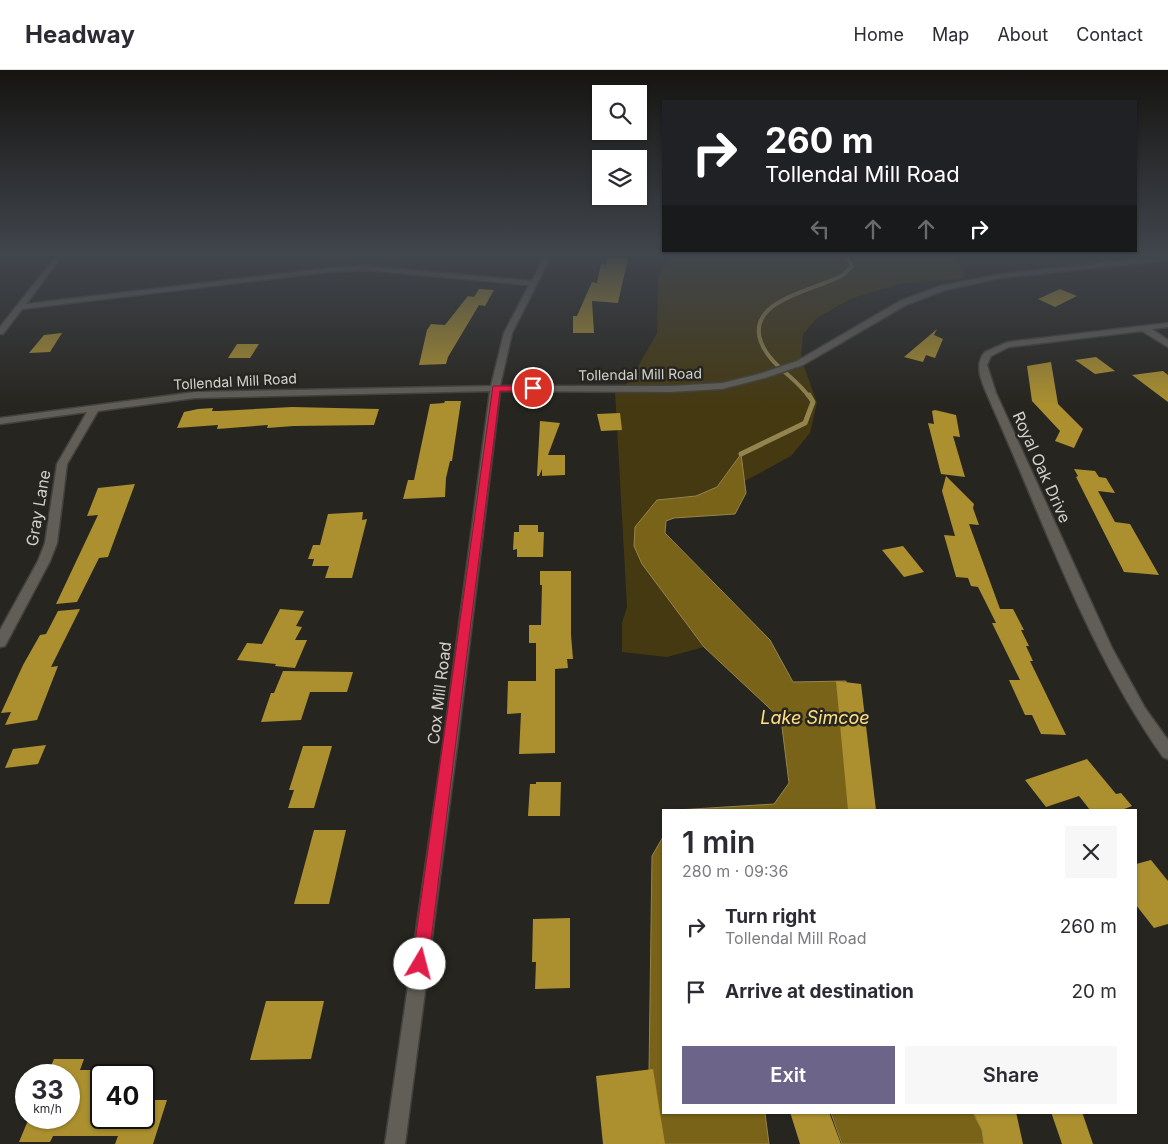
<!DOCTYPE html>
<html lang="en">
<head>
<meta charset="utf-8">
<style>
	body { margin:0; font-family:Inter,sans-serif; background:#f7f7f7; color:#2b2b33; height:100vh; display:flex; flex-direction:column; font-size:19px; white-space:nowrap }
	* { box-sizing:border-box; margin:0 }
	p { font-size:16px; color:#7c7c81 }
	.icon { flex:none; width:28px; height:28px; fill:none; stroke:currentColor; stroke-width:2; stroke-linecap:round; stroke-linejoin:round }
	.map { position:relative; flex:1; overflow:hidden }
	.sheet { position:absolute; left:662px; top:739px; width:475px; height:305px; display:flex; flex-direction:column; background:#fff; border-radius:0px; box-shadow:0 1px 4px #0004 }
	.sheet>* { flex:none }
	.hud { position:absolute; left:662px; top:30px; width:475px; height:152px; border-radius:0px; box-shadow:0 1px 4px #0004; background:#202124; color:#fff; overflow:hidden }
	.buttons { position:absolute; left:592px; top:15px; display:grid; gap:10px }
	.buttons a { display:grid; place-items:center; width:55px; height:55px; border-radius:0px; background:#fff; box-shadow:0 1px 4px #0004; font-size:25px }
	.speed { position:absolute; left:15px; top:994px; display:flex; gap:10px; font-size:25px; font-weight:700; text-align:center }
	.speed>* { display:grid; place-content:center; width:65px; height:65px; border-radius:50%; background:#fff; box-shadow:0 1px 4px #0004; line-height:1 }
	.speed small { font-size:12px; font-weight:400 }
	.speed .limit { border:2px solid #111; border-radius:8px; background:#fff; color:#111 }
	.pin { position:absolute; display:grid; place-items:center; width:42px; height:42px; color:#fff; margin:-21px; border:2px solid #fff; border-radius:50%; box-shadow:0 1px 5px #0007 }
	.me { position:absolute; width:55px; margin:-28px; rotate:8deg; stroke-linejoin:round; filter:drop-shadow(0 0 4px #0008) }
	.turn { display:flex; align-items:center; gap:18px; height:105px; padding:0 20px; font-size:22px }
	.turn .icon { width:65px; height:65px; stroke-width:2.5 }
	.turn b { display:block; font-size:35px; line-height:42px }
	.lanes { display:flex; align-items:center; height:48px; padding:0 20px; background:#0003; justify-content:center; gap:25px; direction:ltr }
	.lanes .off { opacity:.35 }
	.round { display:grid; place-items:center; flex:none; width:52px; height:52px; border-radius:0px; background:#f7f7f7 }
	.headline { display:flex; align-items:center; justify-content:space-between; height:85px; padding:0 20px }
	h1 { font-size:30px; font-weight:600; line-height:38px }
	.cta { display:flex; gap:10px; margin-top:auto; padding:10px 20px }
	.cta a { flex:1; height:58px; border-radius:0px; background:#6d648a; color:#fff; font-size:20px; font-weight:600; line-height:58px; text-align:center }
	.cta a+a { background:#f7f7f7; color:#2b2b33 }
	ul { padding:0; list-style:none }
	li { display:flex; align-items:center; gap:15px; height:65px; padding:0 20px }
	li div { flex:1 }
	li b { display:block; font-size:19px }
	li em { font-style:normal }
	header { display:flex; align-items:center; gap:30px; box-sizing:border-box; height:70px; padding:0 25px; background:#fff; border-bottom:1px solid #e1e1e2 }
	header strong { font-size:24px }
	nav { display:flex; gap:28px; margin-inline-start:auto; font-size:18px }
	.map>svg:first-child { display:block }
</style>
</head>
<body>
<header>
<strong>Headway</strong>
<nav><a>Home</a><a>Map</a><a>About</a><a>Contact</a></nav>
</header>
<div class="map">
<svg width="1168" height="1074" viewBox="0 0 1168 1074">
	<rect width="100%" height="100%" fill="#27251f"/>
	<!-- green -->
	<polygon fill="#453912" points="672,186 957,186 964,208 902,213 850,229 817,248 803,264 801,288 817,333 810,363 791,386 743,412 740,385 717,417 696,426 657,430 642,494 704,577 667,587 622,582 622,553 627,537 615,321 629,312 657,263 658,206"/>
	<!-- water -->
	<g fill="#796318" stroke="#94844e">
		<polygon points="741,384 746,423 735,444 674,448 666,451 665,463 770,570 793,612 846,611 853,740 677,740 774,734 789,713 781,649 704,577 642,494 634,476 635,457 657,430 696,426 717,417"/>
		<polygon points="664,765 664,1042 765,1043 769,1074 659,1074 649,1002 652,786"/>
		<polygon points="831,1043 973,1043 982,1060 984,1074 842,1074"/>
	</g>
	<g fill="none" stroke-linecap="round" stroke-linejoin="round">
		<!-- stream-far1 -->
		<path stroke="#94844e" stroke-width="4" d="M809,327C796,307 770,296 761,272C745,230 816,220 841,206C845,204 849,199 852,196L846,186"/>
		<!-- stream -->
		<polyline stroke="#94844e" stroke-width="5" points="741,384 805,353 813,332 809,325"/>
	</g>
	<!-- building -->
	<g fill="#ac902f">
		<polygon points="608,188 628,188 618,233 592,231 594,263 573,263 573,246 577,246 592,212 597,213 601,194 606,195"/>
		<polygon points="479,219 494,220 485,236 479,235 448,287 446,294 419,295 427,260 431,254 445,255 468,226 474,227"/>
		<polygon points="1060,219 1077,226 1055,237 1038,229"/>
		<polygon points="937,259 934,265 943,269 935,288 926,285 923,292 904,287"/>
		<polygon points="62,263 50,282 29,283 44,265"/>
		<polygon points="237,274 259,274 250,288 228,288"/>
		<polygon points="1096,287 1115,301 1095,304 1075,290"/>
		<polygon points="1051,292 1058,334 1083,359 1074,378 1055,371 1060,361 1032,331 1027,296"/>
		<polygon points="1163,301 1168,305 1168,332 1132,305"/>
		<polygon points="445,331 461,331 452,391 450,391 446,408 445,427 403,429 408,410 414,410 430,334 444,333"/>
		<polygon points="292,337 379,339 374,355 294,356 267,358 268,355 217,359 218,355 177,358 184,342 198,339 213,338 212,341 219,341"/>
		<polygon points="935,340 956,345 960,367 953,366 965,407 941,404 928,353 934,354 932,341"/>
		<polygon points="620,343 622,360 601,361 597,344"/>
		<polygon points="540,351 560,353 548,385 565,385 565,405 542,406 542,399 539,406 537,406"/>
		<polygon points="1074,399 1095,401 1099,407 1106,408 1115,423 1098,421 1115,452 1130,454 1159,505 1124,502 1076,407 1078,406"/>
		<polygon points="946,406 974,434 973,438 979,455 969,454 1000,539 1013,539 1024,560 1021,560 1029,576 1026,576 1033,591 1030,591 1066,665 1041,664 1032,645 1025,645 1009,610 1020,610 992,553 996,553 978,517 971,516 968,508 956,507 944,465 955,466 942,421"/>
		<polygon points="135,414 108,487 99,488 77,532 56,534 98,445 87,446 98,418"/>
		<polygon points="363,442 362,450 367,449 352,508 325,508 329,496 312,496 314,489 308,489 313,475 320,475 328,444"/>
		<polygon points="519,455 538,455 538,462 544,462 543,487 517,487 517,479 513,480 514,462 519,462"/>
		<polygon points="903,476 924,502 904,507 882,480"/>
		<polygon points="540,501 571,501 571,565 573,589 567,589 568,598 555,599 555,683 519,684 521,643 507,644 508,611 536,611 536,573 529,573 529,555 541,555 542,515 540,515"/>
		<polygon points="80,539 51,597 58,596 37,650 5,655 11,642 1,643 23,595 40,565 46,564 58,541"/>
		<polygon points="280,539 304,541 296,556 302,557 295,570 307,570 295,598 275,596 276,594 237,590 247,573 262,574"/>
		<polygon points="283,601 353,602 347,622 310,622 301,650 261,652 271,623 274,623"/>
		<polygon points="836,611 861,614 876,740 848,740"/>
		<polygon points="46,675 38,694 5,698 13,679"/>
		<polygon points="303,676 332,676 314,738 288,738 294,720 289,720"/>
		<polygon points="1087,689 1116,724 1121,723 1132,736 1122,740 1090,740 1079,726 1046,737 1025,710"/>
		<polygon points="536,712 561,712 560,746 528,746 530,714 536,714"/>
		<polygon points="314,760 346,760 329,834 294,834"/>
		<polygon points="1151,790 1168,811 1168,854 1154,858 1136,835 1136,794"/>
		<polygon points="570,848 570,918 535,919 536,892 532,892 533,849"/>
		<polygon points="266,931 324,931 311,989 250,990"/>
		<polygon points="54,989 84,989 80,1000 101,1000 101,1048 144,1048 144,1030 167,1030 153,1074 115,1074 118,1066 53,1066 50,1072 19,1072 29,1048 69,1048 69,1005 47,1005"/>
		<polygon points="653,999 665,1074 603,1074 596,1006"/>
		<polygon points="790,1042 829,1042 841,1074 800,1074"/>
		<polygon points="973,1042 1016,1042 1023,1074 984,1074 982,1060"/>
		<polygon points="1051,1042 1082,1042 1093,1074 1062,1074"/>
	</g>
	<g fill="none" stroke-linecap="round" stroke-linejoin="round">
		<defs>
			<g id="minor">
				<polygon points="56,186 62,186 26,234 329,198 364,196 532,211 545,186 551,186 512,263 500,316 670,316 722,313 759,304 797,291 900,231 940,216 1001,204 1168,186 1168,190 1001,208 945,220 906,235 803,295 765,308 722,319 670,322 500,321 458,669 405,1074 385,1074 444,669 490,321 195,328 98,341 67,394 57,473 50,491 5,576 0,577 0,560 38,491 45,473 57,394 87,342 0,354 0,348 195,322 491,316 504,263 529,215 364,200 329,202 22,239 3,264 0,264 0,257"/>
				<path d="M1168,253V257L1152,259L1168,270V277L1142,261L1009,277L991,286L987,295L996,323L1112,578L1145,638L1168,670V689L1163,687C1089,583 1044,452 992,336C986,320 971,297 985,282L1008,272Z"/>
			</g>
		</defs>
		<!-- minor casing -->
		<use href="#minor" stroke="#42413c" stroke-width="3"/>
		<!-- minor -->
		<use href="#minor" fill="#605e57" fill-rule="evenodd"/>
	</g>
	<!-- sky -->
	<linearGradient id="sky" x2="0" y2="1"><stop stop-color="#151411"/><stop offset="0.55" stop-color="#41464d"/><stop offset="1" stop-color="#41464d" stop-opacity="0"/></linearGradient>
	<rect width="1168" height="336" fill="url(#sky)"/>
	<!-- route -->
	<polygon fill="#e11d48" stroke="#92132f" points="493,316 533,316 537,318 533,321 500,321 428,894 426,899 420,902 414,899 412,894"/>
	<g text-anchor="middle" dominant-baseline="central" stroke-width="5" stroke-linejoin="round" paint-order="stroke">
		<!-- far-street labels -->
		<g font-size="14" fill="#d2d1cd" stroke="#27251f">
			<text transform="translate(640 304) rotate(-1)">Tollendal Mill Road</text>
			<text transform="translate(235 311) rotate(-3)">Tollendal Mill Road</text>
		</g>
		<!-- street labels -->
		<g font-size="16" fill="#d2d1cd" stroke="#27251f">
			<text transform="translate(1042 397) rotate(66)">Royal Oak Drive</text>
			<text transform="translate(38 438) rotate(-80)">Gray Lane</text>
			<text transform="translate(439 623) rotate(-83)">Cox Mill Road</text>
		</g>
		<!-- water labels -->
		<g font-size="18" font-style="italic" fill="#fee083" stroke="#27251f">
			<text x="815" y="647">Lake Simcoe</text>
		</g>
	</g>
</svg>
<div class="buttons">
<a><svg class="icon" aria-label="search" viewBox="0 0 24 24"><circle cx="10" cy="10" r="6"/><path d="M15 15l6 6"/></svg></a>
<a><svg class="icon" aria-label="layers" viewBox="0 0 24 24"><path d="M12 4l9 5-9 5-9-5zM3 14l9 5 9-5"/></svg></a>
</div>
<div class="speed"><div>33<small>km/h</small></div><div class="limit">40</div></div>
<div class="pin" style="left:533px;top:318px;background:#d93025"><svg class="icon" aria-label="arrive" viewBox="0 0 24 24"><path d="M6 21V4h12l-3 4 3 4H6"/></svg></div>
<svg class="me" style="left:420px;top:894px" viewBox="-20 -20 40 40"><circle r="19" fill="#fff"/><path d="M0-13L10 11 0 6-10 11z" fill="#e11d48"/></svg>
<div class="hud">
<div class="turn"><svg class="icon" aria-label="right" viewBox="0 0 24 24"><path d="M7 20v-9h11M14 6l5 5-5 5"/></svg><div><b>260 m</b>Tollendal Mill Road</div></div>
<div class="lanes"><svg class="icon off" aria-label="left" viewBox="0 0 24 24"><path d="M17 20v-9H6M10 6l-5 5 5 5"/></svg><svg class="icon off" aria-label="ahead" viewBox="0 0 24 24"><path d="M12 20V5M6 11l6-6 6 6"/></svg><svg class="icon off" aria-label="ahead" viewBox="0 0 24 24"><path d="M12 20V5M6 11l6-6 6 6"/></svg><svg class="icon" aria-label="right" viewBox="0 0 24 24"><path d="M7 20v-9h11M14 6l5 5-5 5"/></svg></div>
</div>
<section class="sheet">
<div class="headline"><div><h1>1 min</h1><p>280 m · 09:36</p></div><a class="round"><svg class="icon" aria-label="close" viewBox="0 0 24 24"><path d="M6 6l12 12M18 6L6 18"/></svg></a></div>
<ul>
<li><svg class="icon" aria-label="right" viewBox="0 0 24 24"><path d="M7 20v-9h11M14 6l5 5-5 5"/></svg><div><b>Turn right</b><p>Tollendal Mill Road</p></div><em>260 m</em></li>
<li><svg class="icon" aria-label="arrive" viewBox="0 0 24 24"><path d="M6 21V4h12l-3 4 3 4H6"/></svg><div><b>Arrive at destination</b></div><em>20 m</em></li>
</ul>
<div class="cta"><a>Exit</a><a>Share</a></div>
</section>
</div>
</body>
</html>
